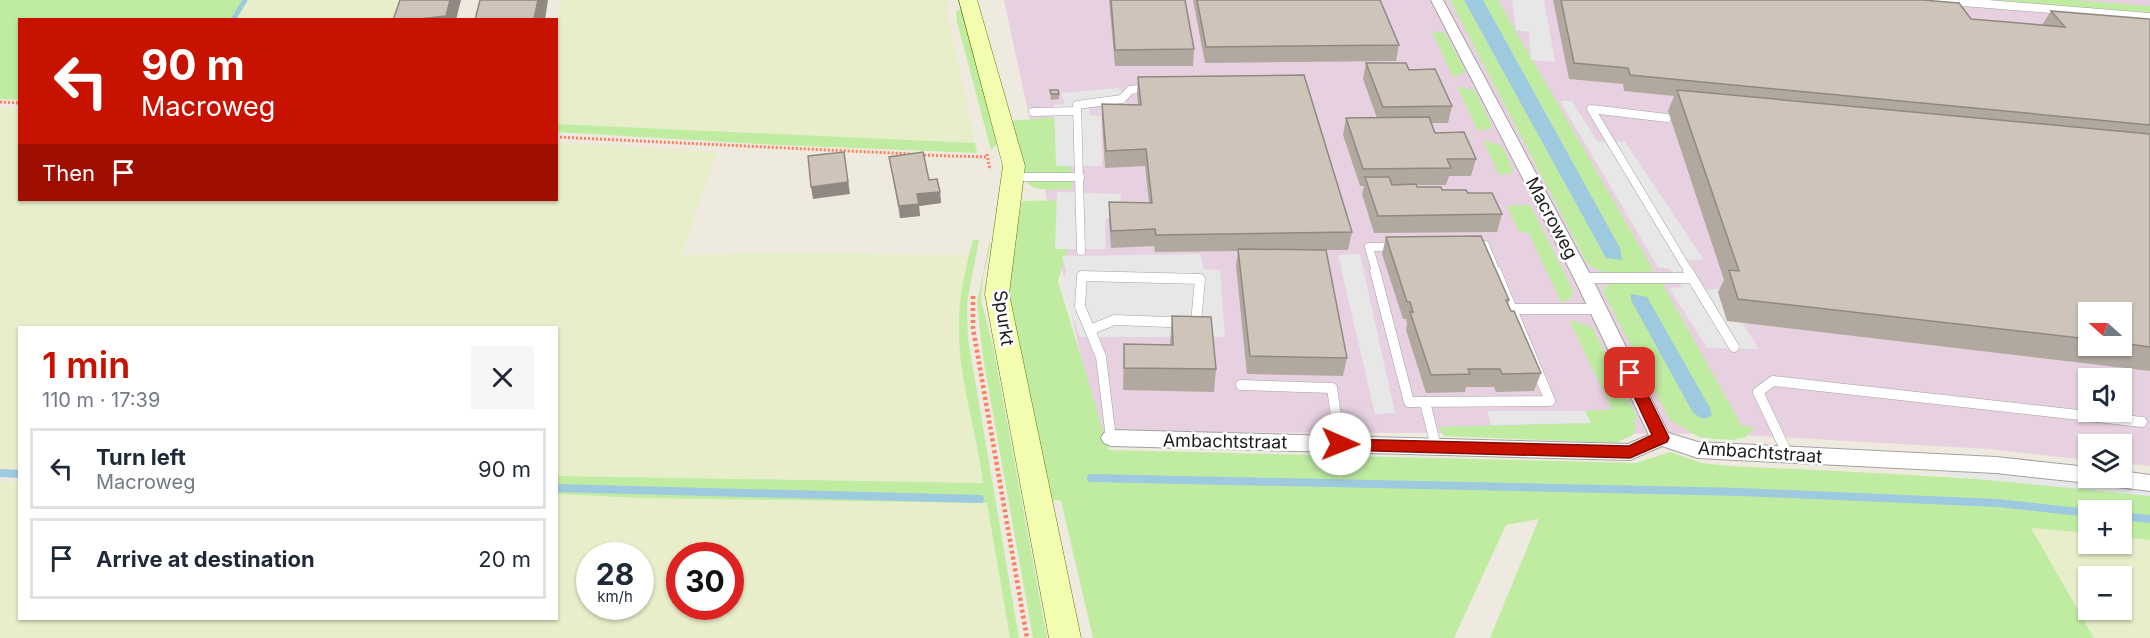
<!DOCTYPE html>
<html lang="en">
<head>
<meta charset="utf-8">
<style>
	body { margin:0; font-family:Inter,sans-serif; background:#f6f6f7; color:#1f2937; height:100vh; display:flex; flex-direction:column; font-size:22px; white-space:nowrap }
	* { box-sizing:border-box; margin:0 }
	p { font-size:20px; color:#747a83 }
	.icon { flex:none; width:33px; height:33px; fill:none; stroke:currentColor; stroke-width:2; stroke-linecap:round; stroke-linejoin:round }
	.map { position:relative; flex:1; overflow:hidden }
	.side { position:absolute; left:18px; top:326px; width:540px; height:294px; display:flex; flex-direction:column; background:#fff; border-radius:0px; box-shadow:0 2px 4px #0004 }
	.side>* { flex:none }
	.banner { position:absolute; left:18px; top:18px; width:540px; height:183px; border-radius:0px; box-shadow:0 2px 4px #0004; background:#c71200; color:#fff; overflow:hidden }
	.needle { width:39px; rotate:291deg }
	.tools { position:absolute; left:2078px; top:302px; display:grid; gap:12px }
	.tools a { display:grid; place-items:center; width:54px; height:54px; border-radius:0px; background:#fff; box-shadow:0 2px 4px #0004; font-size:30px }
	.speed { position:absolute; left:576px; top:542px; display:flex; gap:12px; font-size:30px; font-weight:700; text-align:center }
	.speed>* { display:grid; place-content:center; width:78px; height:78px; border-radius:50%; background:#fff; box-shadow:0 2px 4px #0004; line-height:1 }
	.speed small { font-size:15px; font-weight:400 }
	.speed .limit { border:9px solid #d22; background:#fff; color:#111 }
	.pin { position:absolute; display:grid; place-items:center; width:51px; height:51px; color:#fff; margin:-26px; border-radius:12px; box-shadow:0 3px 9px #0006 }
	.me { position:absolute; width:66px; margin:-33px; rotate:91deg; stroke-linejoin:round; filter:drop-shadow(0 0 4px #0008) }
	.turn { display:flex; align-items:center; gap:21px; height:126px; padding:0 24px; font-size:27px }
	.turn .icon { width:78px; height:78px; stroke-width:2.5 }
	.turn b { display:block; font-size:42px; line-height:51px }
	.then { display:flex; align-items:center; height:57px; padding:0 24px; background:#0003; gap:12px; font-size:22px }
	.round { display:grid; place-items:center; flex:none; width:63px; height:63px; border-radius:0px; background:#f6f6f7 }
	.headline { display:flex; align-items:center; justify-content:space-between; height:102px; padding:0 24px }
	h1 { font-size:36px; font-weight:600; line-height:45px; color:#c71200 }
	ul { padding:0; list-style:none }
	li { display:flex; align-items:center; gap:18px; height:81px; margin:0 12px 9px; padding:0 12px; border:3px solid #e0e1e3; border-radius:0px }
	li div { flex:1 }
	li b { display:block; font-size:22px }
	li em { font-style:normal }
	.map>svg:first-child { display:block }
</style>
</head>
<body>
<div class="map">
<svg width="2150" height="638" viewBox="0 0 2150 638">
	<rect width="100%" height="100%" fill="#eeeae0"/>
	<!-- industrial -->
	<path fill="#e7d1e1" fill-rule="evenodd" d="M1004,0H2150V466L2121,463V444H2088V460L1989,449L1725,434L1097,432ZM2088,312H2121V345H2088ZM2088,378H2121V411H2088Z"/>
	<!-- farmland -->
	<g fill="#e8eec9" fill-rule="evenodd">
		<polygon points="243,0 411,0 405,19 232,20"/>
		<polygon points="560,0 949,0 947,11 975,143 557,124 556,21"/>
		<polygon points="0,108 19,110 20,200 556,200 557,142 717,152 681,255 779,252 969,255 962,293 959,331 962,369 983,483 557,476 556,327 20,327 19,468 0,468"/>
		<path d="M0,482H19L20,618H556L557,494L642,498L988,503L1010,638H0ZM590,555H640V606H590ZM680,555H730V606H680Z"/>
		<path d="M2030,528L2088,533V543H2121V537L2150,540V638H2094ZM2088,576H2121V609H2088Z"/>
	</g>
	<!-- grass -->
	<g fill="#c0eca2">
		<polygon points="0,0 243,0 232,19 20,20 19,100 0,99"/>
		<path d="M1450,0H1464L1606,258L1620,248L1483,0H1498L1654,271C1632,272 1604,279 1587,263Z"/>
		<polygon points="1987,0 2072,0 2150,6 2150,13"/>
		<polygon points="961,8 997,144 991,150 957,22 956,12"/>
		<polygon points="1432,31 1445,33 1466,72 1453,77"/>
		<polygon points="1457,86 1475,91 1492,126 1488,130 1477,130"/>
		<path d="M1054,117L1070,161L1072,189C1056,189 1031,194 1024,178L1011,121Z"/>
		<polygon points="556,124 975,143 977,153 778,145 557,132"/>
		<polygon points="1483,140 1502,146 1513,170 1511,173 1499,175"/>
		<path d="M1069,200L1067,252L1058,281L1109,450L1636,463L1670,452L1702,463L1731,466C1871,473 2011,478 2150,496V540L2121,537V510H2088V533L2031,528L2094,638H1490L1539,519L1506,525L1454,638H1093L1061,501L1048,499L1007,282L1022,201Z"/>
		<polygon points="1525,205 1531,206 1574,293 1569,300 1561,302 1528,232 1519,232 1507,206"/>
		<path d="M973,240H979L967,303L968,339L1019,638H1010L987,503L642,498L557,494V476L983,483C977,432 959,382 959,331C958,300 965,269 973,240Z"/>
		<polygon points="991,243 983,277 981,300 993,346 1047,638 1033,638 983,358 977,303 989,244"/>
		<polygon points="1614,283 1662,283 1742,426 1755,427 1746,437 1733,440 1715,439 1699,437 1670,420 1603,292 1605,286"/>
		<polygon points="1569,320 1592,327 1638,419 1633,419 1636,426 1632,436 1619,441 1620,443 1444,436 1439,427 1590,423 1585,411 1612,409"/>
	</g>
	<!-- parking -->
	<g fill="#e7e7e7">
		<polygon points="1512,0 1544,0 1555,62 1531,60 1529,32 1516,30"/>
		<polygon points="1119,88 1128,105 1089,106 1090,115 1101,116 1102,166 1056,166 1054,105 1065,104 1061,93"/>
		<polygon points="1560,101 1572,101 1597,141 1625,142 1704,260 1688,260 1705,290 1721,289 1759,349 1707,348 1669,288 1682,287 1670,269 1658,267"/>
		<polygon points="1057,192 1121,194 1120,217 1105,219 1106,249 1055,249"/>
		<polygon points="1200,254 1204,269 1220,270 1225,337 1080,337 1062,286 1066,271 1062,256"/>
		<polygon points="1360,254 1395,413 1375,414 1338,255"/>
		<polygon points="1487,411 1585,411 1591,423 1491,425"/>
		<polygon points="1944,467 2023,473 2150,487 2150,496 1950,476"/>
	</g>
	<!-- water -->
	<g fill="#9dcadf">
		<polygon points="1464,0 1483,0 1620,248 1622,260 1606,258"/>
		<polygon points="1631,294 1647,297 1710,408 1712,416 1703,419 1693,413 1631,300"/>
	</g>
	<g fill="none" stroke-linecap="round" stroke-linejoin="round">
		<!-- stream-far1 -->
		<polyline stroke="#9dcadf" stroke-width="5" points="233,20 245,0"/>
		<!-- stream -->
		<g stroke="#9dcadf" stroke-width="8">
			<polyline points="0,473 20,474"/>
			<polyline points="1091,478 1742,492 1998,503 2088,513"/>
			<polyline points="556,488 980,499"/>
			<polyline points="2121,516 2150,519"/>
		</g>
		<defs>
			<g id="lane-far1">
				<polyline points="1938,0 2150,17"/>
				<polyline points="1033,112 1077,111"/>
				<polyline points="1667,118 1591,109 1689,272"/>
				<polyline points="1014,177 1080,177"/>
				<polyline points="1081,251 1077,105 1122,99 1130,90 1149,88"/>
				<polyline points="1376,272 1369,247 1485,245 1496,272"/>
			</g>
			<g id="lane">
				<polyline points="1375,271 1409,402 1550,401 1496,271"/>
				<polyline points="1688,271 1734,347"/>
				<polygon points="1082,276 1200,279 1196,323 1114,320 1090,330 1080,307"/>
				<polyline points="1583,278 1691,278"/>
				<polyline points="1512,309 1598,309"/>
				<polyline points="1090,330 1101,357 1111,438"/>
				<polyline points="1241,385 1332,388 1340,444"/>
				<polyline points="1425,402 1436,447"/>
				<polyline points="1788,455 1758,392 1773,381 2142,422"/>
			</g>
			<polygon id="street" points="1431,0 1443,0 1592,278 1668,433 1698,442 1996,457 2088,467 2088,477 2121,477 2121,471 2150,475 2150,491 2101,485 2093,481 2088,483 1996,473 1698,458 1662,446 1630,460 1111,446 1104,443 1101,438 1104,433 1111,430 1628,444 1649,435 1574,278"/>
			<polygon id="secondary" points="959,0 977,0 1025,166 1009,294 1081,638 1049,638 985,294 1003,166"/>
		</defs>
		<!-- lane-far1 casing -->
		<use href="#lane-far1" stroke="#a2a2a2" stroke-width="9"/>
		<!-- lane casing -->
		<use href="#lane" stroke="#a2a2a2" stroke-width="11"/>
		<!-- street casing -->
		<use href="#street" stroke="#a2a2a2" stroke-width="2"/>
		<!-- secondary casing -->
		<use href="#secondary" stroke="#5e7500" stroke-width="1"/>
		<!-- path-far1 -->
		<g stroke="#ff7e60" stroke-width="3" stroke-dasharray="2 2" stroke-linecap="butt">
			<polyline points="0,102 20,103"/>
			<polyline points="556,137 912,154"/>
			<polyline points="987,154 990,170"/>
			<polyline points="920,155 987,157"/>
		</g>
		<!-- path -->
		<polyline stroke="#ff7e60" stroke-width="4.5" stroke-dasharray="3 3" stroke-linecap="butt" points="973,296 973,328 1027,638"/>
		<!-- lane-far1 -->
		<use href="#lane-far1" stroke="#fff" stroke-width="8"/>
		<!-- lane -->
		<use href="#lane" stroke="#fff" stroke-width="10"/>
		<!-- street -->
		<use href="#street" fill="#fff" fill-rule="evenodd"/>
		<!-- secondary -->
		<use href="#secondary" fill="#f2fdaf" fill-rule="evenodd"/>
	</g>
	<!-- wall -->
	<g fill="#b1a99f" fill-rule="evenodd">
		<polygon points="1109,0 1185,0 1194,49 1193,66 1115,66"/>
		<polygon points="1193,0 1380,0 1399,45 1396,61 1205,63"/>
		<path d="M1553,0H1922L1971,19L2042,25L2051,11L2150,20V371L1727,321L1718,292L1724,280L1668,111L1674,96L1624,91L1623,84L1569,79ZM2088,312H2121V345H2088Z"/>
		<polygon points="1366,63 1409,70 1452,106 1448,123 1431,123 1435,133 1476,159 1471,176 1449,176 1446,185 1416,185 1417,187 1468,193 1502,214 1497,232 1374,233 1362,194 1364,186 1360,186 1343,135 1346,118 1377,118 1363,79"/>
		<polygon points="1138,77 1352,232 1348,250 1320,250 1347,358 1343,376 1247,374 1236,266 1238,251 1155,252 1154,246 1111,248 1109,219 1109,202 1149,203 1145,166 1105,168 1102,121 1102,104 1138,105 1137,93"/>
		<polygon points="1050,90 1059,94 1059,99 1051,100"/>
		<polygon points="889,157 929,180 940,192 941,203 919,206 920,216 900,218"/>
		<polygon points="1386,237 1509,300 1508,304 1541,373 1534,391 1496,392 1494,387 1466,387 1465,392 1426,393 1406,330 1407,324 1406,319 1403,319 1382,254"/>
		<polygon points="1172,316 1216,369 1214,392 1123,390 1124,344 1170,345"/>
	</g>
	<!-- shaded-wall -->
	<g fill="#908982">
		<polygon points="450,0 461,0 456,20 410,20"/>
		<polygon points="538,0 548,0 545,20 527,20"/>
		<polygon points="844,152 850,194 813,199 811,187"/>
		<polygon points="940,192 941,203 919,206 920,216 900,218 899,206 917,194"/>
	</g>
	<!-- building -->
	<g fill="#cec4b9" stroke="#908982" stroke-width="1.5">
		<polygon points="400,0 450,0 446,16 410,20 393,20"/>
		<polygon points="480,0 538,0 534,19 475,20"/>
		<polygon points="1111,0 1185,0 1194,49 1115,50"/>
		<polygon points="1197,0 1380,0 1399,45 1206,47"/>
		<polygon points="1561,0 1922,0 1959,3 1971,19 2065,27 2051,11 2149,19 2150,20 2150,125 1630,75 1628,68 1574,63"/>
		<polygon points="1366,63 1406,63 1409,70 1435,69 1452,106 1383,107"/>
		<polygon points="1304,75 1352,232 1156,235 1155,229 1111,231 1109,202 1152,203 1146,149 1106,151 1102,104 1141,105 1138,77"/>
		<polygon points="1050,90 1058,90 1059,94 1051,94"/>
		<polygon points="1677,90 2150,134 2150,347 2121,343 2121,312 2088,312 2088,339 1738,299 1729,270 1739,271"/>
		<polygon points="1429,117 1435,133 1464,132 1476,159 1447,159 1451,168 1363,169 1346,118"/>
		<polygon points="844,152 848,182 811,187 808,156"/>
		<polygon points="923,152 929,180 937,179 940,192 917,194 919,204 899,206 889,157"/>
		<polygon points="1365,177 1389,177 1392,185 1416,184 1417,187 1441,187 1442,190 1466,190 1468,193 1492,193 1502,214 1378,216"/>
		<polygon points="1481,236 1509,300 1506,300 1511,311 1514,311 1541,373 1502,374 1500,369 1468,369 1470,374 1431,375 1410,312 1413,312 1410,302 1407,302 1386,237"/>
		<polygon points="1238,249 1326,250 1347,358 1250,356"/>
		<polygon points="1172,316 1211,317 1216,369 1124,368 1124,344 1173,345"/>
	</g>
	<!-- route -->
	<polygon fill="#c71200" stroke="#810c00" stroke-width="1.5" points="1630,368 1637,373 1669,438 1667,442 1630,458 1340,450 1335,448 1332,444 1335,440 1340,439 1629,446 1652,435 1623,373"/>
	<g text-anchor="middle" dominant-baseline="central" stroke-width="5" stroke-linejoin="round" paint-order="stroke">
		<!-- street labels -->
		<g font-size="18" fill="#1b1b1b" stroke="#fff">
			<text transform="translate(1552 218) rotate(62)">Macroweg</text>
			<text transform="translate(1004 318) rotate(82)">Spurkt</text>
			<text transform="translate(1225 441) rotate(1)">Ambachtstraat</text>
			<text transform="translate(1760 452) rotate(4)">Ambachtstraat</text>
		</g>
	</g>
</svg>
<div class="tools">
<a><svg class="needle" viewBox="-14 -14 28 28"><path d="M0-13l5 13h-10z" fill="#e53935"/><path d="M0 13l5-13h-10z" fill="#747a83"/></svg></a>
<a><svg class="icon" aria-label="sound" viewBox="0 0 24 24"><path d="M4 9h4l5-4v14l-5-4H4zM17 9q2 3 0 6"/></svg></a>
<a><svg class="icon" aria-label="layers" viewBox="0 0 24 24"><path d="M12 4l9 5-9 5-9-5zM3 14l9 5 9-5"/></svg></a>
<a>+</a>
<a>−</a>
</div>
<div class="speed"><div>28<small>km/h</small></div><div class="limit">30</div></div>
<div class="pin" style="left:1630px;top:373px;background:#d93025"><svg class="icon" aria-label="arrive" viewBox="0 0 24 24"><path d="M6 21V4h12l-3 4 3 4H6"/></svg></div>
<svg class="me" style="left:1340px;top:444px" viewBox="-20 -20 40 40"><circle r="19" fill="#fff"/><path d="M0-13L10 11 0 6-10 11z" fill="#c71200"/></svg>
<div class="banner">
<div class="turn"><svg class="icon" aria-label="left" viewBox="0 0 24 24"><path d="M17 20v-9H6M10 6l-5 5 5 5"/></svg><div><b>90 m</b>Macroweg</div></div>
<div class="then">Then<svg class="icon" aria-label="arrive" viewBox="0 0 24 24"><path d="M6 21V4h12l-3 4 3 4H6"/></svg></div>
</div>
<section class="side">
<div class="headline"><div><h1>1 min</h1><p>110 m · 17:39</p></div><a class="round"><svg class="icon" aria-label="close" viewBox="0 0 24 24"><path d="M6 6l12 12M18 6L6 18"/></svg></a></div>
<ul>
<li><svg class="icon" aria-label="left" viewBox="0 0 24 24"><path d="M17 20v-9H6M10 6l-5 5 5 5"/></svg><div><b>Turn left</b><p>Macroweg</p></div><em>90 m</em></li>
<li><svg class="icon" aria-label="arrive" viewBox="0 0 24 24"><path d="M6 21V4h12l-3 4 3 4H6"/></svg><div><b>Arrive at destination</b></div><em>20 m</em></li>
</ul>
</section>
</div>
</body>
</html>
